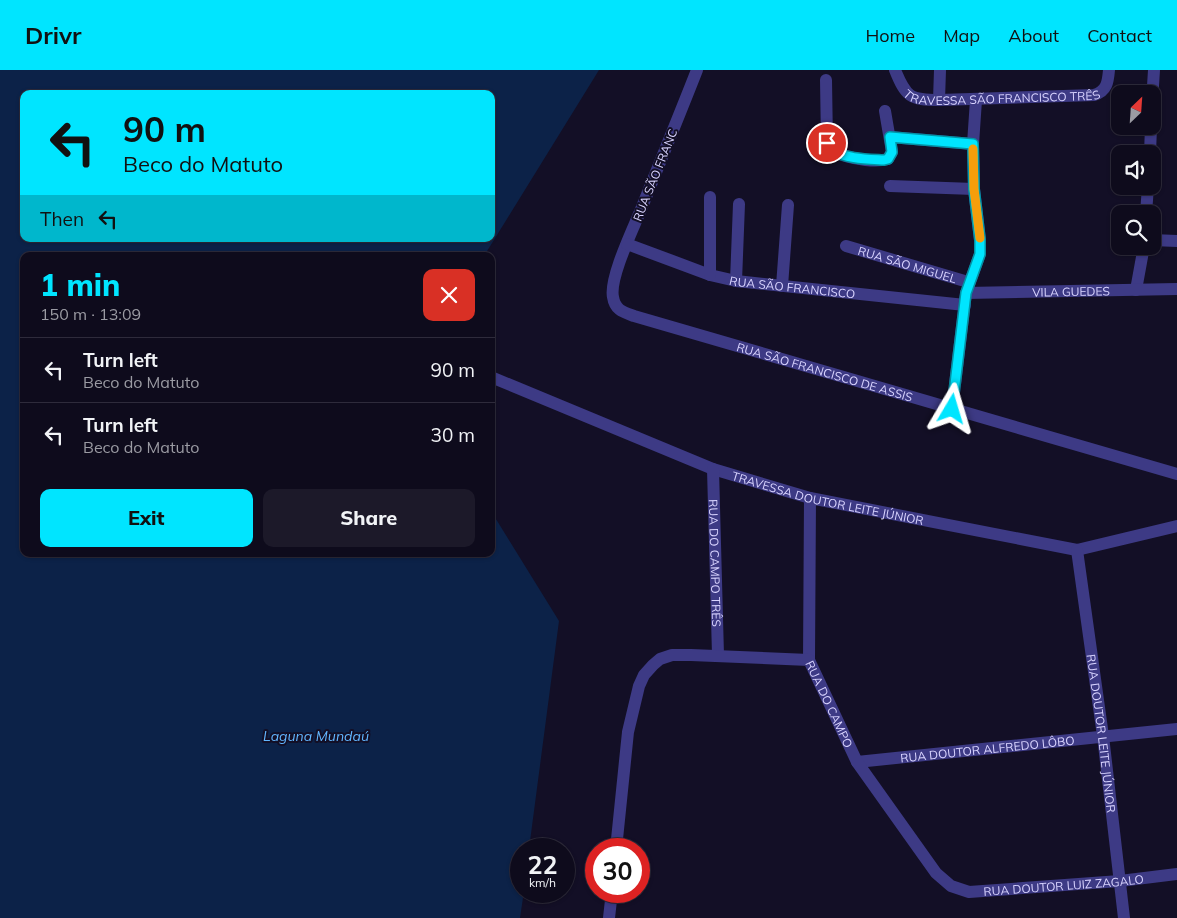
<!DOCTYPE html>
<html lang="en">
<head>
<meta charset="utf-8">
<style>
	body { margin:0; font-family:Mulish,sans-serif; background:#1c1929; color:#f1f3f6; height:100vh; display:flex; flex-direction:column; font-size:19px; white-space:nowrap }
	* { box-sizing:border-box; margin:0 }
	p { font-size:16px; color:#9b9ba3 }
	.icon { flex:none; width:28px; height:28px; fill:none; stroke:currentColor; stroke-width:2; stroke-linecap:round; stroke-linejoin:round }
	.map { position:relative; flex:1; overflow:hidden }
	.panel { position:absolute; left:20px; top:182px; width:475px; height:305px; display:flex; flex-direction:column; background:#0e0b1c; border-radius:10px; box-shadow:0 1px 4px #0004,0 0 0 1px #2e2b3b }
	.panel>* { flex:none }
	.banner { position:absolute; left:20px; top:20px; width:475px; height:152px; border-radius:10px; box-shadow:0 1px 4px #0004,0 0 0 1px #2e2b3b; background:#00e5ff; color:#111; overflow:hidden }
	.needle { width:32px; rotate:25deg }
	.buttons { position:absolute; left:1111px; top:15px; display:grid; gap:10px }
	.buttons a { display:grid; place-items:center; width:50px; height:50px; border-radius:10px; background:#0e0b1c; box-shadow:0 1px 4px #0004,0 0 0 1px #2e2b3b; font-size:25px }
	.speed { position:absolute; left:510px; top:768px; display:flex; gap:10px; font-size:25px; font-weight:700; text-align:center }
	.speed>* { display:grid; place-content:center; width:65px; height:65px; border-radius:50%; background:#0e0b1c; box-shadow:0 1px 4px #0004,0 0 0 1px #2e2b3b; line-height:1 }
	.speed small { font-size:12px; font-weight:400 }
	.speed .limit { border:8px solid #d22; background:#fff; color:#111 }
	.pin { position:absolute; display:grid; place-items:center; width:42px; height:42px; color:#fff; margin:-21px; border:2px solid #fff; border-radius:50%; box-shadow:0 1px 5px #0007 }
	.me { position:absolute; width:55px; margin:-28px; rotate:7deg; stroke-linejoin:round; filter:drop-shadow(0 0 4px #0008) }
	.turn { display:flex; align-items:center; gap:18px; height:105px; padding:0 20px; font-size:22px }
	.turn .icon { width:65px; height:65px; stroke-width:2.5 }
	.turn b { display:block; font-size:35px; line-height:42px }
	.then { display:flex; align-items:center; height:48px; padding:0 20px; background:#0003; gap:10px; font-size:19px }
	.round { display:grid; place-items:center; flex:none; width:52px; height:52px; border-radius:10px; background:#1c1929 }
	.headline { display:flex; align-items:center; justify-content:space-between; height:85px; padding:0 20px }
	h1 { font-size:30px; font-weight:800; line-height:38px; color:#00e5ff }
	.action { display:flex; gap:10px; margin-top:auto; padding:10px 20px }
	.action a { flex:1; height:58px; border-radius:10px; background:#00e5ff; color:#111; font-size:20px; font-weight:800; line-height:58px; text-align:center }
	.action a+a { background:#1c1929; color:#f1f3f6 }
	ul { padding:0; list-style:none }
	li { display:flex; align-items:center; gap:15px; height:65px; padding:0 20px; border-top:1px solid #2e2b3b }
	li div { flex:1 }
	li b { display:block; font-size:19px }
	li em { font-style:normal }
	header { display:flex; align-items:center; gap:30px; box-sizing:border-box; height:70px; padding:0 25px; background:#00e5ff; color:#111 }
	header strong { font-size:24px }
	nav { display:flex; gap:28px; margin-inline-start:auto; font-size:18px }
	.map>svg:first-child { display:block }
</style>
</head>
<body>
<header>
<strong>Drivr</strong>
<nav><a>Home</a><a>Map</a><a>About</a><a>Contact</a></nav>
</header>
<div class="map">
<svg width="1177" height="848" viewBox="0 0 1177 848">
	<rect width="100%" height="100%" fill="#130f26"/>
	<!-- water -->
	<path fill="#0c2248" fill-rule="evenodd" d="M0,0H599L484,186H24V484H491V441L559,551L529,779H521V821H524L520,848H0ZM24,24H491V169H24Z"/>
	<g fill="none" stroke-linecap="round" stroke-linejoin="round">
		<!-- minor -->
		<g stroke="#3d3a85" stroke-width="12">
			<path id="s1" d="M697,0C679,46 660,92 642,137C634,157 609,208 613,227C615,240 623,242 634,246L1177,404"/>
			<path id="s2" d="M895,0C906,27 910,30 939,30L1094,25C1107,21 1108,12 1109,0"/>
			<path d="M826,10L827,73C832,88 874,93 888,89L892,82L885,41"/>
			<polyline points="939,30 940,0"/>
			<polyline points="1152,32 1154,0"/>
			<polyline points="890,67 973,74"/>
			<polyline points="1150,84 1151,56"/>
			<polyline points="890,116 974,119"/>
			<polyline points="1146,144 1148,116"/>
			<polyline points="1152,170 1177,171"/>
			<path id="s3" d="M627,174L710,205L736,211L965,235"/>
			<path id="s4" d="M846,176L968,212"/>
			<polyline points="710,205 710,127"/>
			<polyline points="736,211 739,134"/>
			<polyline points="782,216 788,135"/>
			<polyline points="1136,220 1144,176"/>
			<path id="s5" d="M966,223L1177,219"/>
			<path id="s6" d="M491,307L713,399L810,428L1077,480L1177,456"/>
			<polyline points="952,339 966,223 980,184 980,170 974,119 973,74 976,30"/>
			<path id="s7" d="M713,399L718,585"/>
			<path id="s8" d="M1077,480L1103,666L1124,848"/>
			<polyline points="809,590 810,428"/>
			<path id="s9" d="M857,692L1177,659"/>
			<path id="s10" d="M616,779L628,662L639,616L644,605L653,595L660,589L672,585H691L809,590L857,692L936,803L951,816L969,822L1120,811L1177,804"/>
			<polyline points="609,848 612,821"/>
		</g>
	</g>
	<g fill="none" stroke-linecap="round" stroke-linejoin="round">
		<defs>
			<path id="route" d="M827,73L831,80C847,89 866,89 884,90L888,89L892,82L890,67L973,74L974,119L980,170V184L966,223L952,339"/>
		</defs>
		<!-- route casing -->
		<use href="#route" stroke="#0095a6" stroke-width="12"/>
		<!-- route -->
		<use href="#route" stroke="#00e5ff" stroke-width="9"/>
		<!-- slow -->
		<polyline stroke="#f59e0b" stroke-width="9" points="973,79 974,119 980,168"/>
	</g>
	<g text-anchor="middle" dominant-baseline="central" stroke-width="4" stroke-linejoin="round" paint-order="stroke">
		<!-- street labels -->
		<g font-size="12" fill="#d9d4ff" stroke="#130f26">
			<text stroke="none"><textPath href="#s2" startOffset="122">TRAVESSA SÃO FRANCISCO TRÊS</textPath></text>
			<text transform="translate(655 105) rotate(-68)">RUA SÃO FRANC</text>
			<text stroke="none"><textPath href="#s4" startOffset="64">RUA SÃO MIGUEL</textPath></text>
			<text stroke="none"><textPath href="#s3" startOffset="172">RUA SÃO FRANCISCO</textPath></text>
			<text stroke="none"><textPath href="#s5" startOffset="105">VILA GUEDES</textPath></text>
			<text stroke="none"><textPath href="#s1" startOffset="472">RUA SÃO FRANCISCO DE ASSIS</textPath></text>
			<text stroke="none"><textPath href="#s6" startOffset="359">TRAVESSA DOUTOR LEITE JÚNIOR</textPath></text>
			<text stroke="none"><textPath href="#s7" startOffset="94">RUA DO CAMPO TRÊS</textPath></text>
			<text stroke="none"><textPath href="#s10" startOffset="398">RUA DO CAMPO</textPath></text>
			<text stroke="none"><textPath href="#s8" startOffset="185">RUA DOUTOR LEITE JÚNIOR</textPath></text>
			<text stroke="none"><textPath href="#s9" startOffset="131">RUA DOUTOR ALFREDO LÔBO</textPath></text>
			<text stroke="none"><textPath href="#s10" startOffset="732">RUA DOUTOR LUIZ ZAGALO</textPath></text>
		</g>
		<!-- water labels -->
		<g font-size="14" font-style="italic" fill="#62b6ff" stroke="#130f26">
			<text x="316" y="666">Laguna Mundaú</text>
		</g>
	</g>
</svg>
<div class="buttons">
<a><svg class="needle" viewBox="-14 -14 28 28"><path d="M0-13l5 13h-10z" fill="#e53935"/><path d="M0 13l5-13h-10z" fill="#9b9ba3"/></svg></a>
<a><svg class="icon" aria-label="sound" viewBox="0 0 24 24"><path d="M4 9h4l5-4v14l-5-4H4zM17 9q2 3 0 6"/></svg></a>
<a><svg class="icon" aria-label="search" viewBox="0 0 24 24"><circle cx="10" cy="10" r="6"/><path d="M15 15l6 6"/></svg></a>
</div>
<div class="speed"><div>22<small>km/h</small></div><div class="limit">30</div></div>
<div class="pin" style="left:827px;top:73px;background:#d93025"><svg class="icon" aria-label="arrive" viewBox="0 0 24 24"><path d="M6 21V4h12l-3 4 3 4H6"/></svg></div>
<svg class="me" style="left:952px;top:339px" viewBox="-20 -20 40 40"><path d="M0-17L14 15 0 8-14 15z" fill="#00e5ff" stroke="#fff" stroke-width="4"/></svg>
<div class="banner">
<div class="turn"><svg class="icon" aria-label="left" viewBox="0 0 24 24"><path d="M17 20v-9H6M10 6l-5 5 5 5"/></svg><div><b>90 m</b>Beco do Matuto</div></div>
<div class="then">Then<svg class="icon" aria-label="left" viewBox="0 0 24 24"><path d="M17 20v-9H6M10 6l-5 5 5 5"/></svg></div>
</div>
<section class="panel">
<div class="headline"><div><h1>1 min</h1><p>150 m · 13:09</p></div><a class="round" style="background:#d93025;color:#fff"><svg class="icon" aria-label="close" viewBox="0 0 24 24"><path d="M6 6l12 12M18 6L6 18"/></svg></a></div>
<ul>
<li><svg class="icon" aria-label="left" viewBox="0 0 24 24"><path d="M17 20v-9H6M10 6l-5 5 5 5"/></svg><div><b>Turn left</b><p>Beco do Matuto</p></div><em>90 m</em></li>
<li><svg class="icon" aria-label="left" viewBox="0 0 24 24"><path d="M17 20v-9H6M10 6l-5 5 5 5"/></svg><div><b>Turn left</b><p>Beco do Matuto</p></div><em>30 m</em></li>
</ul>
<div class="action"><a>Exit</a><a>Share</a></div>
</section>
</div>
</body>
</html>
